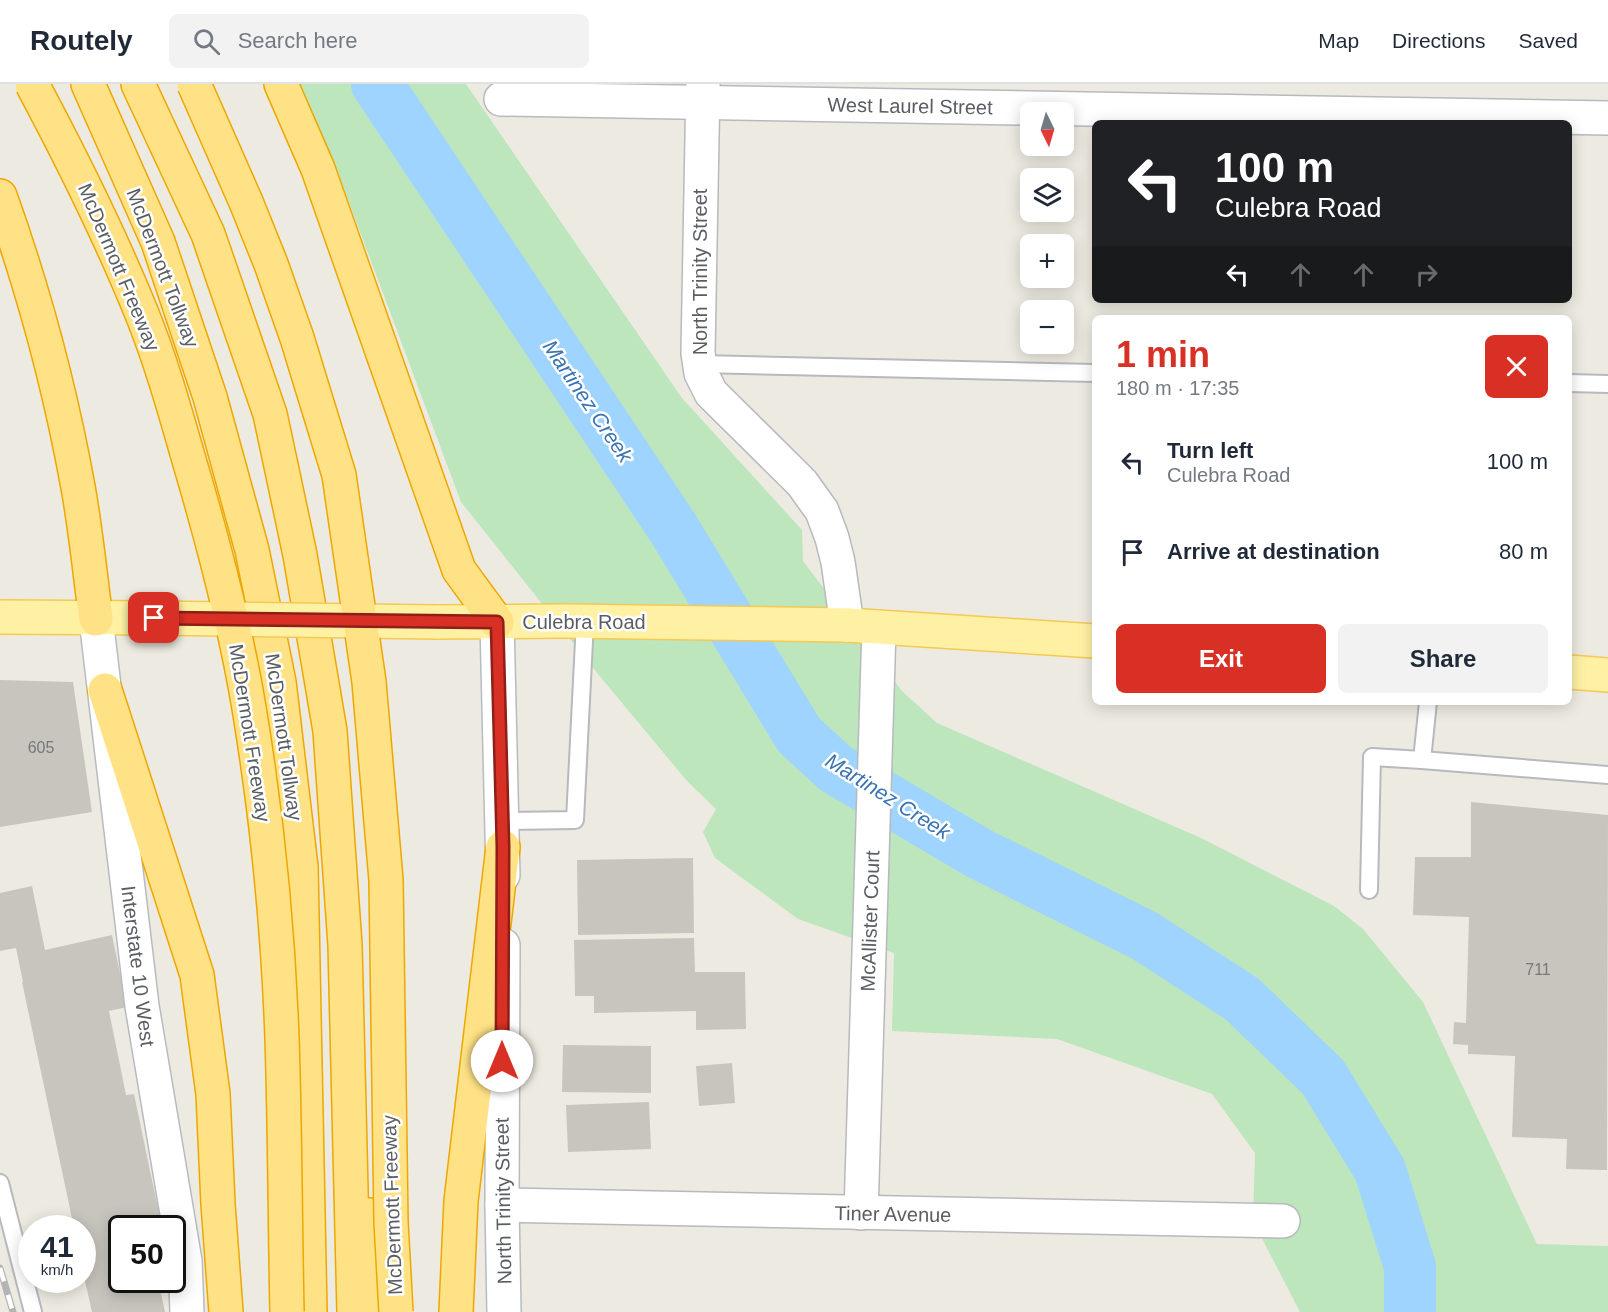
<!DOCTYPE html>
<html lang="en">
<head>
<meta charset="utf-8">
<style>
	body { margin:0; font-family:Arial,sans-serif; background:#f2f2f3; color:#1f2937; height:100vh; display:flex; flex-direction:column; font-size:22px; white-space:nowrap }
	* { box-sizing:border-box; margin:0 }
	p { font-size:20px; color:#747a83 }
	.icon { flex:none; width:33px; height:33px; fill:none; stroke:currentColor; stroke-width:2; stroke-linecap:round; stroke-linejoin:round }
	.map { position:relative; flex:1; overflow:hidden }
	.drawer { position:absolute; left:1092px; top:231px; width:480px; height:390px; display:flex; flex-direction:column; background:#fff; border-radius:9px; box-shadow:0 3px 15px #0003 }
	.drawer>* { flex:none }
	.hud { position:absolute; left:1092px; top:36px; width:480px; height:183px; border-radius:9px; box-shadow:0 3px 15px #0003; background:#202124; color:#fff; overflow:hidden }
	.needle { width:39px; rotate:175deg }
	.fabs { position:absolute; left:1020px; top:18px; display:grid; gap:12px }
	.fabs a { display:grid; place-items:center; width:54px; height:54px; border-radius:9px; background:#fff; box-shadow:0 3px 15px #0003; font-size:30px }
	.speed { position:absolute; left:18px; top:1131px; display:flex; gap:12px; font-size:30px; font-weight:700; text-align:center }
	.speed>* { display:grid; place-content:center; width:78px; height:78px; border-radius:50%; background:#fff; box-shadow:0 3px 15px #0003; line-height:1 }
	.speed small { font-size:15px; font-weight:400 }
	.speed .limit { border:3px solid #111; border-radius:9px; background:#fff; color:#111 }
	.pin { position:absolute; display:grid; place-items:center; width:51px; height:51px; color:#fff; margin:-26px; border-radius:12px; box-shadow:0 3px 9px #0006 }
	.me { position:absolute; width:66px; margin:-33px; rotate:0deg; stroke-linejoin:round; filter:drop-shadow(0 0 4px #0008) }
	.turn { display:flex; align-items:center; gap:21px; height:126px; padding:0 24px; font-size:27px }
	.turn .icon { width:78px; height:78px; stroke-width:2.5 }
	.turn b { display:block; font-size:42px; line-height:51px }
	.lanes { display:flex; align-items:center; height:57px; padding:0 24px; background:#0003; justify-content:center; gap:30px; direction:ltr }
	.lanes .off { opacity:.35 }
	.round { display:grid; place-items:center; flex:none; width:63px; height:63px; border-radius:9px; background:#f2f2f3 }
	.summary { display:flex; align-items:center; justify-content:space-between; height:102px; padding:0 24px }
	h1 { font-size:36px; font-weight:600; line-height:45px; color:#d93025 }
	.button { display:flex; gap:12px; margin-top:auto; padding:12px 24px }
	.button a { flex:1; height:69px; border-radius:9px; background:#d93025; color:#fff; font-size:24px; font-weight:600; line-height:69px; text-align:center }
	.button a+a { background:#f2f2f3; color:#1f2937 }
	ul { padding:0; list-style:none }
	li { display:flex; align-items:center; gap:18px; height:90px; padding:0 24px }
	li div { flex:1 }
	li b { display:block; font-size:22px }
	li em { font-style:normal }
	header { display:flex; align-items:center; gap:36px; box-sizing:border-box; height:84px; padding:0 30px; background:#fff; border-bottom:2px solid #e0e1e3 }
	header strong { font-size:28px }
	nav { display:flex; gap:33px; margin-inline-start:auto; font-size:21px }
	.search { width:420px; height:54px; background:#f2f2f3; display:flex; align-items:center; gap:15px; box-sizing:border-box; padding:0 21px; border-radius:9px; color:#747a83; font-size:22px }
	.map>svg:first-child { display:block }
</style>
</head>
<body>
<header>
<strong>Routely</strong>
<div class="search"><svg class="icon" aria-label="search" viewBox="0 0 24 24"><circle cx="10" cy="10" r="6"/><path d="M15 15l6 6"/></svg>Search here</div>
<nav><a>Map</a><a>Directions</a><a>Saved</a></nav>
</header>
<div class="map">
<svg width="1608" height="1228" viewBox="0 0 1608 1228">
	<rect width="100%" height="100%" fill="#edebe1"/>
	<!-- green -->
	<polygon fill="#bde6bd" points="297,0 466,0 682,314 802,446 803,477 902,607 937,639 1201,754 1334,822 1363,845 1423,918 1537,1160 1608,1162 1608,1228 1300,1228 1253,1137 1255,1069 1212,1010 1057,955 892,947 894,869 798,835 715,774 703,748 716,725 687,697 598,590 461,418 334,78"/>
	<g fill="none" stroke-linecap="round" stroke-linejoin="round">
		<!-- river -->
		<polyline stroke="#9fd4ff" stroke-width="52" points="377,0 673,444 799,651 836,685 980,770 1145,852 1242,915 1323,993 1380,1086 1410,1183 1410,1228"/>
	</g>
	<!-- building -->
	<g fill="#c8c5be">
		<polygon points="0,596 73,598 92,728 0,743"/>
		<polygon points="1471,718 1608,731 1607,1086 1566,1085 1567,1055 1512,1053 1515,972 1468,970 1468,961 1453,960 1454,938 1466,939 1469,833 1413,831 1415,773 1471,773"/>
		<polygon points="693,774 694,849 578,851 577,776"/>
		<polygon points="32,802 45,866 112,851 127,923 109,927 126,1011 134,1010 162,1144 122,1144 122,1196 158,1196 165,1228 92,1228 82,1184 82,1144 74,1144 22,898 23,898 16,864 0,867 0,809"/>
		<polygon points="694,854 695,888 745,888 746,945 696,946 696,927 594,929 594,912 575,912 574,856"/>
		<polygon points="563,961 651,962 651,1009 562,1008"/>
		<polygon points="732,979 735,1019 699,1022 696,982"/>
		<polygon points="649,1018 651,1065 568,1068 566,1021"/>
	</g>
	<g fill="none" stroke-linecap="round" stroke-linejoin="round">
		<defs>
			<g id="lane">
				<polyline points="700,280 1095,289"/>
				<polyline points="1569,299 1608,300"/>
				<polyline points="1422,676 1608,691"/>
				<polyline points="502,737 575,736 585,537"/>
				<polyline points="1369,806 1372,673 1422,676 1428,618"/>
				<polyline points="0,1099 33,1228"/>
			</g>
			<g id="street">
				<polyline points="703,0 698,269 701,289 711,309 802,399 822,427 832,454 838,478 847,541"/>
				<polyline points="501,15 1608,34"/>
				<polyline points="502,1121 1283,1137"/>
				<polyline points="861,1129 879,544"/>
			</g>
			<g id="secondary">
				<polyline points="96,535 142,922 185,1177 187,1228"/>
				<polyline points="497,538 503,791"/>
				<polyline points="503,861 502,1121 504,1228"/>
			</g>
			<g id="primary">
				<polyline points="0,533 154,534"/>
				<polyline points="436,538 565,537 847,541 1095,557"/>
				<polyline points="1569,588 1608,591"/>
			</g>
			<g id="highway">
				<polyline points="88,0 158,158 210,313 252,466 279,598 301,783 310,1228"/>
				<polyline points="138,0 208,150 270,330 300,471 330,647 345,861 354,1228"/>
				<polyline points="281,0 318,85 459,486 497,538"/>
				<path d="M0,112C34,207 60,304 78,403C86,447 90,491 96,535"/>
				<polyline points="105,606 197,891 213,1010 218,1120 226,1228"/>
				<polyline points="370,1131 382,1228"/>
				<polyline points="456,1228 461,1117 503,763"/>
			</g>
		</defs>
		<!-- lane casing -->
		<use href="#lane" stroke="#b7b9be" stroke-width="20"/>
		<!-- street casing -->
		<use href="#street" stroke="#b7b9be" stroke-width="36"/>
		<!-- secondary casing -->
		<use href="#secondary" stroke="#b7bbc0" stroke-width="36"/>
		<!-- primary casing -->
		<use href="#primary" stroke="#f5c953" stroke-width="36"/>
		<!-- highway casing -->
		<use href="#highway" stroke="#eea700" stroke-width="36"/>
		<!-- lane -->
		<use href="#lane" stroke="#fff" stroke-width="16"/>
		<!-- street -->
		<use href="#street" stroke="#fff" stroke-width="33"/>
		<!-- secondary -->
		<use href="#secondary" stroke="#fff" stroke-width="33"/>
		<!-- primary -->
		<use href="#primary" stroke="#fff1a4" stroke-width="33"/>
		<!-- highway -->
		<use href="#highway" stroke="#ffe286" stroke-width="33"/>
		<defs>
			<polyline id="rail" points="0,1184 13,1228"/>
		</defs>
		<!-- rail casing -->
		<use href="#rail" stroke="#b3b4b4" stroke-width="7"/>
		<!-- rail -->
		<use href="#rail" stroke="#fff" stroke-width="4.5" stroke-dasharray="14" stroke-linecap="butt"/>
		<defs>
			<polyline id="primary-bridge" points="154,534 436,538"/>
			<g id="highway-bridge">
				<path d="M32,0C72,75 110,151 142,230C161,277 175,327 189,376C213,457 235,540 249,624C267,732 278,844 282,954C285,1045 285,1137 287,1228"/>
				<polyline points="194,0 246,118 271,180 297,254 339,391 369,598 386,796 391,1138 396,1228"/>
			</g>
		</defs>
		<!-- primary-bridge casing -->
		<use href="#primary-bridge" stroke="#f5c953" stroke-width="36" stroke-linecap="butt"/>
		<!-- highway-bridge casing -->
		<use href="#highway-bridge" stroke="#eea700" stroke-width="36" stroke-linecap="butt"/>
		<!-- primary-bridge -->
		<use href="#primary-bridge" stroke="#fff1a4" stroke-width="33"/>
		<!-- highway-bridge -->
		<use href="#highway-bridge" stroke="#ffe286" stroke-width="33"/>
	</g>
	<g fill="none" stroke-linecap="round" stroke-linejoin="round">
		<defs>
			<polyline id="route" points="154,534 497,538 503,763 502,977"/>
		</defs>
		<!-- route casing -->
		<use href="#route" stroke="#8d1f18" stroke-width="15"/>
		<!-- route -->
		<use href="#route" stroke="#d93025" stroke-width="10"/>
	</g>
	<g text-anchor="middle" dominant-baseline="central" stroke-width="5" stroke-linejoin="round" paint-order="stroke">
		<!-- number labels -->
		<g font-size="16" fill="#76787a">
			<text x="41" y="663">605</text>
			<text x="1538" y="885">711</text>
		</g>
		<!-- street labels -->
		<g font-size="20" fill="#5a5e63" stroke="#fff">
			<text transform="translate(910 22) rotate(1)">West Laurel Street</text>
			<text transform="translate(119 183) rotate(67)">McDermott Freeway</text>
			<text transform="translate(163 184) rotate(69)">McDermott Tollway</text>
			<text transform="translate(700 188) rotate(-90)">North Trinity Street</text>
			<text x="584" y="538">Culebra Road</text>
			<text transform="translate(250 649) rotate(81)">McDermott Freeway</text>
			<text transform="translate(284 653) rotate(82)">McDermott Tollway</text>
			<text transform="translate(870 837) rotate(-88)">McAllister Court</text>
			<text transform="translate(138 882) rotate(83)">Interstate 10 West</text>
			<text transform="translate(503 1117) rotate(-91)">North Trinity Street</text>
			<text transform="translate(392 1121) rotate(-92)">McDermott Freeway</text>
			<text transform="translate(893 1130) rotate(1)">Tiner Avenue</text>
		</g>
		<!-- water labels -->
		<g font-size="21" font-style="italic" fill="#3a74b3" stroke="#fff">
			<text transform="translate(588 317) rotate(56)">Martinez Creek</text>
			<text transform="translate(888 712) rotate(32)">Martinez Creek</text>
		</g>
	</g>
</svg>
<div class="fabs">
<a><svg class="needle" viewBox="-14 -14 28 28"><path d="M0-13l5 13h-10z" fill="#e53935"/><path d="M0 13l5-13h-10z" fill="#747a83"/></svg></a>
<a><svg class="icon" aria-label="layers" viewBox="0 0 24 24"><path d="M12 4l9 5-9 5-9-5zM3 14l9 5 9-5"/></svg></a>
<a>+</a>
<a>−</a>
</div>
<div class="speed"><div>41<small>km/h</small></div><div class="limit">50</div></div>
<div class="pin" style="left:154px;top:534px;background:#d93025"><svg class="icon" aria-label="arrive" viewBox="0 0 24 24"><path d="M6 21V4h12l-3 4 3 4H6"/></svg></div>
<svg class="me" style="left:502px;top:977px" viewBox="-20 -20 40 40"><circle r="19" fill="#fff"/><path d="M0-13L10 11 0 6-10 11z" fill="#d93025"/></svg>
<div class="hud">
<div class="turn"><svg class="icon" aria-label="left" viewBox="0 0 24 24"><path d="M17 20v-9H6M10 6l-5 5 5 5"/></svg><div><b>100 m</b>Culebra Road</div></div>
<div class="lanes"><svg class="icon" aria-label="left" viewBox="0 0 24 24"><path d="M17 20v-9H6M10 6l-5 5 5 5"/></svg><svg class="icon off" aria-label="ahead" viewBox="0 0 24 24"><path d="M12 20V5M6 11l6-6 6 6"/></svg><svg class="icon off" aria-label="ahead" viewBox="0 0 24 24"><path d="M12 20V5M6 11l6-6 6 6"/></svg><svg class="icon off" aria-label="right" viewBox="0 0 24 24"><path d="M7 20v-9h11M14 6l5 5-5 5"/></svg></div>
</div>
<section class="drawer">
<div class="summary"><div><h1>1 min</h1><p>180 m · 17:35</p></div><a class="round" style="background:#d93025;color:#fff"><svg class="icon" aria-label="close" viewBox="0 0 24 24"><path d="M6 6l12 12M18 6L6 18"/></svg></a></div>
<ul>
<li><svg class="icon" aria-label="left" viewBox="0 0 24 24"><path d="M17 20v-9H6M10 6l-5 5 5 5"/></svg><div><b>Turn left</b><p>Culebra Road</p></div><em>100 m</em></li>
<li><svg class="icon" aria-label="arrive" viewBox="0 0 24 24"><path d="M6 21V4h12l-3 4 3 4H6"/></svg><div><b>Arrive at destination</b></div><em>80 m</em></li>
</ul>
<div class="button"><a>Exit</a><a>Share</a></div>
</section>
</div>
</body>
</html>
